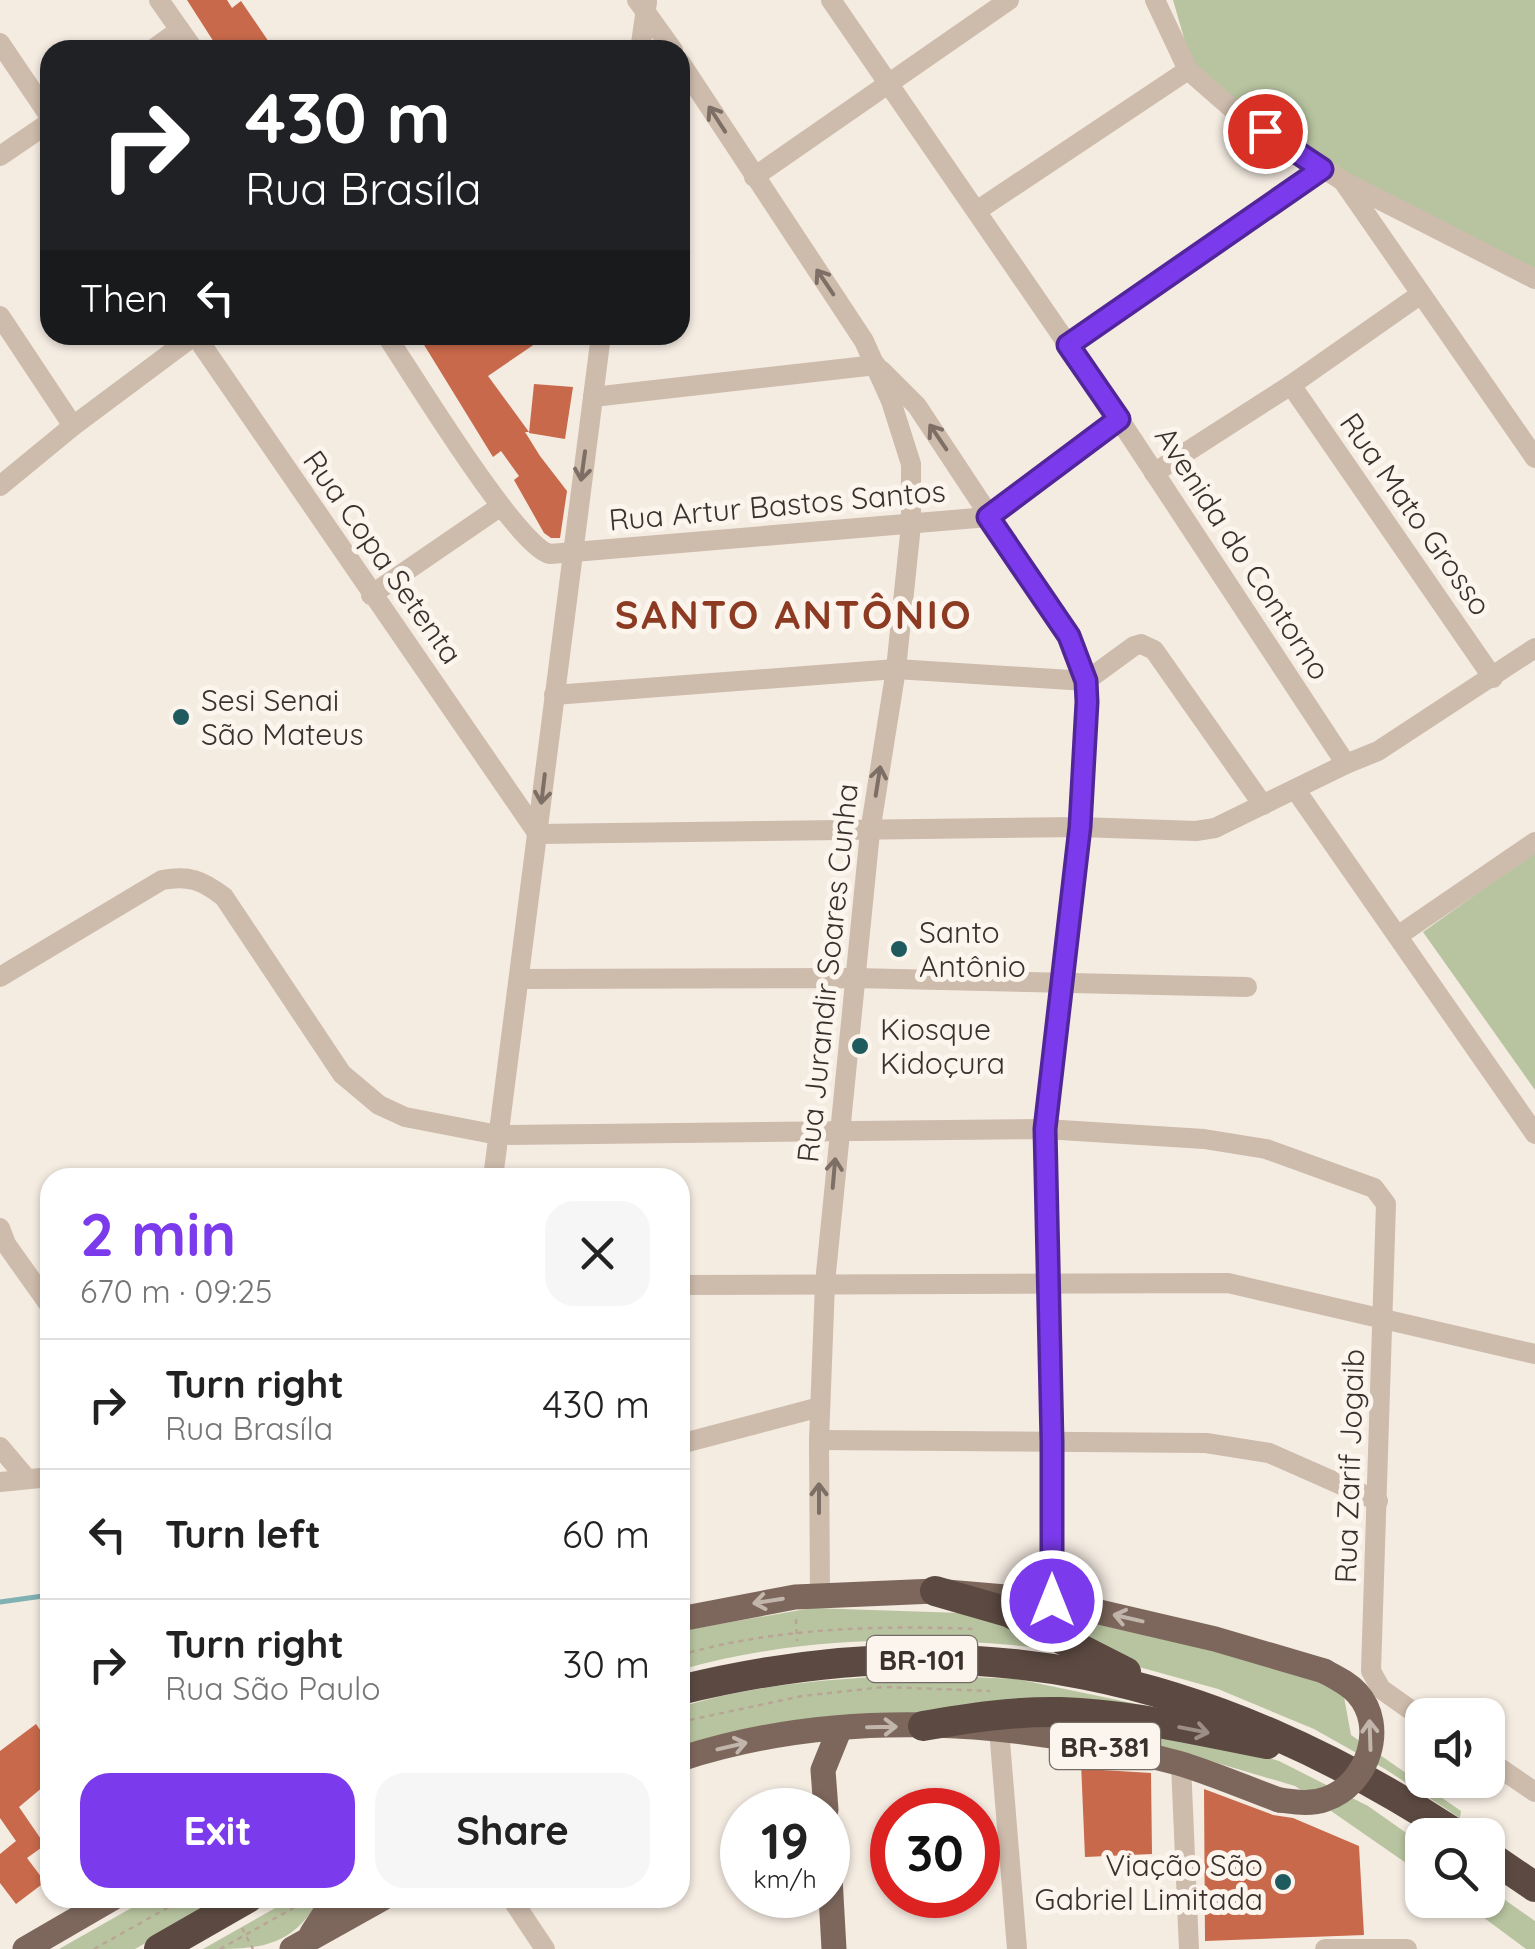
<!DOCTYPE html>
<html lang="en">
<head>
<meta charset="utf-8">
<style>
	body { margin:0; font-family:Quicksand,sans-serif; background:#f6f6f6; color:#222; height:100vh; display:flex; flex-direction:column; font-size:38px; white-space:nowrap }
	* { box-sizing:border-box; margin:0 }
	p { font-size:32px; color:#767676 }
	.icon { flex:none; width:55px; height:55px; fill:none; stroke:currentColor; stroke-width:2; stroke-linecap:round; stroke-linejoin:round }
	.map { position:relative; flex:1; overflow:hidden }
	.details { position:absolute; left:40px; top:1168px; width:650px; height:740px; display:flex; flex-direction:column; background:#fff; border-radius:30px; box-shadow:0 2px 8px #0004 }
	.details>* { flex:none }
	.banner { position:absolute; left:40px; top:40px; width:650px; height:305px; border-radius:30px; box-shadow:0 2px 8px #0004; background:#202124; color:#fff; overflow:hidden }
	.tools { position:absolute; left:1405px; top:1698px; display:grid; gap:20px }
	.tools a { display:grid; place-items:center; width:100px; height:100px; border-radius:20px; background:#fff; box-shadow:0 2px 8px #0004; font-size:50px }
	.speed { position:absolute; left:720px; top:1788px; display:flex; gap:20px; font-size:50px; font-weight:700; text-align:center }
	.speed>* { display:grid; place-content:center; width:130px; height:130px; border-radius:50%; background:#fff; box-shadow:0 2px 8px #0004; line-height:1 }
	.speed small { font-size:25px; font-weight:400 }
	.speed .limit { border:15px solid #d22; background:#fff; color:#111 }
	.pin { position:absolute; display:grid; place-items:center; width:85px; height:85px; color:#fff; margin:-42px; border:5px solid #fff; border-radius:50%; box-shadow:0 2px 10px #0007 }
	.me { position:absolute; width:110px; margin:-55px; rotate:0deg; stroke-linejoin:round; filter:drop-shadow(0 0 8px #0008) }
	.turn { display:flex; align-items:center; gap:35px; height:210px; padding:0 40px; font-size:45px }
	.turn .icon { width:130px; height:130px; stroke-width:2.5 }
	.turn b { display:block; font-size:70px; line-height:85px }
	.then { display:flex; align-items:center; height:95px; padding:0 40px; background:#0003; gap:20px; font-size:38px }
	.round { display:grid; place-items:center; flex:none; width:105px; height:105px; border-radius:30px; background:#f6f6f6 }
	.summary { display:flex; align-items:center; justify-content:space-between; height:170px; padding:0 40px }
	h1 { font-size:60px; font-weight:700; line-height:75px; color:#7c3aed }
	.action { display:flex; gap:20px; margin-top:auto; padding:20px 40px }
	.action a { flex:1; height:115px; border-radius:30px; background:#7c3aed; color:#fff; font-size:40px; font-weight:700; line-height:115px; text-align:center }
	.action a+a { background:#f6f6f6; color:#222 }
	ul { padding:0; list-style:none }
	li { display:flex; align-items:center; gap:30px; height:130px; padding:0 40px; border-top:2px solid #e0e0e0 }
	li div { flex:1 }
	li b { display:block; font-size:38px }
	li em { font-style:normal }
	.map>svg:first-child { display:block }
</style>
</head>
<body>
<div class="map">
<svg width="1535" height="1949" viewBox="0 0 1535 1949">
	<rect width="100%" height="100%" fill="#f4ebe1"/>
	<!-- green -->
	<g fill="#b8c4a0">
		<polygon points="1173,0 1535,0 1535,270 1325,162 1260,122 1204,78 1188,52"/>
		<polygon points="1535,852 1535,1090 1423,932"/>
		<path d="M812,1608L991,1614L1076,1652C944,1635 810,1633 680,1670V1631Z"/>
		<polygon points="1027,1608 1191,1643 1331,1685 1344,1697 1351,1735 1461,1811 1460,1818 1385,1769 1314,1729 1218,1689 1132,1665"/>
		<path d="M922,1675L1017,1679L1156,1708L680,1747V1707C758,1683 841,1678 922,1675Z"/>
		<polygon points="1047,1718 1263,1756 1279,1761 1368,1806 1422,1844 1422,1874 1295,1786 1126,1736 1056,1724"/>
		<polygon points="1488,1888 1535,1921 1535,1949 1526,1949 1460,1900 1488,1900"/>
		<polygon points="149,1898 224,1898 135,1949 59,1949"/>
		<path d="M293,1898H320C291,1949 259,1949 203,1949Z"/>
	</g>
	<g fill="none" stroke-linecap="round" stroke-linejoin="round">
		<!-- stream -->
		<polyline stroke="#7fb0b2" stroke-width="5" points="0,1602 50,1595"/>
	</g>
	<!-- building -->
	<g fill="#c8694b">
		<polygon points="187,0 227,0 232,8 241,1 271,45 264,50 219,50"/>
		<polygon points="418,335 548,335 488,376 529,432 525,432 540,456 567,491 560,538 551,538 544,533 514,480 519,476 501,451 493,457"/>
		<polygon points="534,384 573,387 565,439 529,433"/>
		<polygon points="36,1724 50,1744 50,1781 19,1807 45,1845 27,1858 45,1882 16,1904 0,1883 0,1854 16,1841 0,1818 0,1751"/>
		<polygon points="1081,1763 1102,1763 1102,1770 1151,1773 1152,1854 1085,1857"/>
		<polygon points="1204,1789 1273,1815 1293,1818 1359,1846 1364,1935 1205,1941"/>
	</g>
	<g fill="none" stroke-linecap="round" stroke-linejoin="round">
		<!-- path -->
		<g stroke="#b9a596" stroke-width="2.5" stroke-dasharray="5 5" stroke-linecap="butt">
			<polyline points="796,1619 797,1641"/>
			<path d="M680,1655C775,1628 877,1625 975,1629"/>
			<polyline points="680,1722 802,1696 884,1687 990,1691"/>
			<polyline points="242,1928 253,1949"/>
			<polyline points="94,1949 185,1898"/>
			<polyline points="220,1949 306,1901"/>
		</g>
		<!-- minor -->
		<g stroke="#cdbbac" stroke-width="20">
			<polyline points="159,0 194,50"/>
			<polyline points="637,0 673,50"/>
			<polyline points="831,0 1119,419 1346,764 1378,751 1535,648"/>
			<polyline points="1155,0 1188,70 1236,112 1343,181 1535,279"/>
			<polyline points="0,43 50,117"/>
			<polyline points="152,50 180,30"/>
			<polyline points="640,50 647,2"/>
			<polyline points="680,62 864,341 891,401 911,464 911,525 896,669 870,832 825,1283 819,1440 820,1595"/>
			<polyline points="0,156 50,122"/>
			<polyline points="754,177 1009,0"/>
			<polyline points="1345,184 1535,458"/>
			<polyline points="978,210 1188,70"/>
			<polyline points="0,316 73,426"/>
			<path d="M386,335C411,372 517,547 550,554L988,517L1119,419"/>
			<polyline points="1068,345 1322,169"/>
			<polyline points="881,370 917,406 1069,636 1086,681 1080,827 1045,1129 1052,1442 1052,1601"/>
			<polyline points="1291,385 1493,678"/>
			<polyline points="593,397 876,365"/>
			<polyline points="1154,473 1291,385 1421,294"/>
			<polyline points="0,486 73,426 195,335 538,834 1080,827 1196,831 1215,828 1346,764"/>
			<polyline points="371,595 501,506"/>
			<polyline points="1086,681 1134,646 1141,644 1154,650 1263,805"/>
			<polyline points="554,695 896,669 1086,681"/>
			<polyline points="1295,789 1535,1134"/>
			<polyline points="1399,935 1535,842"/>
			<path d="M0,977L162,880C189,875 202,880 224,897L342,1074L379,1105L405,1117L498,1135L1045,1129L1204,1139L1266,1149L1374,1188L1386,1204L1371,1671L1381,1689L1422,1718"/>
			<polyline points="520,979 854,978 1247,987"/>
			<polyline points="493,1178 601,335"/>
			<polyline points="0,1228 6,1244 50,1306"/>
			<polyline points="680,1285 1228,1283 1535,1354"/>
			<polyline points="819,1440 1206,1443 1269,1453 1378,1501"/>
			<polyline points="680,1444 820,1407"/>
			<polyline points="0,1447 27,1479"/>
			<polyline points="0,1482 50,1477"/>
			<polyline points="999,1729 1017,1949"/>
			<polyline points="1488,1760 1535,1792"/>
			<polyline points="1181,1764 1189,1949"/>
			<polyline points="511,1898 545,1949"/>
			<polyline points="1325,1949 1407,1949"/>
		</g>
		<!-- major -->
		<g stroke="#7d675c" stroke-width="25">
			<polyline points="680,1619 795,1597 935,1591 1052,1601 1215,1639 1324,1671"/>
			<path d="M680,1759C839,1707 1019,1719 1178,1763C1212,1773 1246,1788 1279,1800"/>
			<polyline points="826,1810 823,1770 840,1728"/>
			<polyline points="828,1842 834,1949"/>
			<polyline points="312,1933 329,1907 331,1898"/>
			<polyline points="25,1949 113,1898"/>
			<polyline points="292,1949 383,1898"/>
		</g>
		<!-- highway -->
		<g stroke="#5c4a42" stroke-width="30">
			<polyline points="935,1591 1008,1612 1126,1672"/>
			<path d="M680,1690C973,1618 1208,1673 1458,1835"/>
			<path d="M923,1726C969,1718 1015,1711 1061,1712C1130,1714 1199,1731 1267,1744"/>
			<polyline points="1488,1855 1535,1887"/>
			<polyline points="159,1949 248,1898"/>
		</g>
		<!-- major-bridge -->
		<path stroke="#7d675c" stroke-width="25" d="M1279,1800C1295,1802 1310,1805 1326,1799C1367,1785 1388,1727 1357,1693C1348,1683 1335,1677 1324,1671"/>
	</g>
	<!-- one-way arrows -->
	<defs><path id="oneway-shaft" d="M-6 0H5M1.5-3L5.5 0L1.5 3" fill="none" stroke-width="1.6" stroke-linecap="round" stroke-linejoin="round" transform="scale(2.5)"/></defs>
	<g stroke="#7d6f65">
		<use href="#oneway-shaft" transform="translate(717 119) rotate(-123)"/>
		<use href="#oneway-shaft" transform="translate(825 282) rotate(-124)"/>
		<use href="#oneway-shaft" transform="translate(938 437) rotate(-124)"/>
		<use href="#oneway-shaft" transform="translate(583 466) rotate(98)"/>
		<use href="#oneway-shaft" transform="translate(878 781) rotate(-81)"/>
		<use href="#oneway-shaft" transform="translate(543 789) rotate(97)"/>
		<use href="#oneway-shaft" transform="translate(834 1173) rotate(-85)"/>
		<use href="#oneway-shaft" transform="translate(819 1498) rotate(-90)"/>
	</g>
	<g stroke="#c2b5ac">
		<use href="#oneway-shaft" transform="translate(768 1601) rotate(171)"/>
		<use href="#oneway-shaft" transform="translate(1128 1618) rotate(-167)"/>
		<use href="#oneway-shaft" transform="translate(882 1727) rotate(-1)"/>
		<use href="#oneway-shaft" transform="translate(1370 1735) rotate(-92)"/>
		<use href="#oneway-shaft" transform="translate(732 1746) rotate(-13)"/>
	</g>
	<use stroke="#9c8e87" href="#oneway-shaft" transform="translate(1194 1730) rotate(11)"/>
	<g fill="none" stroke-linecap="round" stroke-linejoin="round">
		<defs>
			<polyline id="route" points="1052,1601 1052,1442 1045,1129 1080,827 1087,702 1086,681 1069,636 988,517 1119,419 1068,345 1322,169 1265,131"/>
		</defs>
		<!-- route casing -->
		<use href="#route" stroke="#51269a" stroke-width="25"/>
		<!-- route -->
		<use href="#route" stroke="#7c3aed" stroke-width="18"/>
	</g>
	<!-- markers -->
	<g fill="#1f5a5e" stroke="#fbf5ee" stroke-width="4">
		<circle cx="181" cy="717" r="10"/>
		<circle cx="899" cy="949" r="10"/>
		<circle cx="860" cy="1046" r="10"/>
		<circle cx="1283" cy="1882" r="10"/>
	</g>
	<g text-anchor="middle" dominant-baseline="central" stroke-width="10" stroke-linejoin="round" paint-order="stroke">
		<!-- shield labels -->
		<g fill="#fbf5ee" stroke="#756b66" stroke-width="2.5">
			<rect x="867" y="1636" width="110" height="46" rx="8"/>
			<rect x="1050" y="1723" width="110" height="46" rx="8"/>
		</g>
		<g font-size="28" font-weight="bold" fill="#3b302b">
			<text x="922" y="1659">BR-101</text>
			<text x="1105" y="1746">BR-381</text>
		</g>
		<!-- street labels -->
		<g font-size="30" fill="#3b302b" stroke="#fbf5ee">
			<text transform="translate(777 505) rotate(-5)">Rua Artur Bastos Santos</text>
			<text transform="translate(1416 514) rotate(55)">Rua Mato Grosso</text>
			<text transform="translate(1243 553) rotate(57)">Avenida do Contorno</text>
			<text transform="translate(383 557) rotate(55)">Rua Copa Setenta</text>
			<text transform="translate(827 973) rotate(-84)">Rua Jurandir Soares Cunha</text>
			<text transform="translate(1349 1466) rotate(-88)">Rua Zarif Jogaib</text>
		</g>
		<!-- poi labels -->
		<g font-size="30" fill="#3b302b" stroke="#fbf5ee" text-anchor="start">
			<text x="201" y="700">Sesi Senai<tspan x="201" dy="34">São Mateus</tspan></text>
			<text x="919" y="932">Santo<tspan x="919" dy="34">Antônio</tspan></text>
			<text x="880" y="1029">Kiosque<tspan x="880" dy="34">Kidoçura</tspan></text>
			<text x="1263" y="1865" text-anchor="end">Viação São<tspan x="1263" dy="34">Gabriel Limitada</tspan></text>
		</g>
		<!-- district labels -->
		<g font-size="40" font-weight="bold" letter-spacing="2.5" fill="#8c3b22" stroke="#fbf5ee">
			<text x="794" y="614">SANTO ANTÔNIO</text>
		</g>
	</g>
</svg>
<div class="tools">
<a><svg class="icon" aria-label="sound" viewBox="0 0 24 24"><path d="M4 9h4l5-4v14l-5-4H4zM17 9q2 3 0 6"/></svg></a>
<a><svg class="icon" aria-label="search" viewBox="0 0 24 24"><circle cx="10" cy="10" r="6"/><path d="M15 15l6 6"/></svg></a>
</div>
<div class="speed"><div>19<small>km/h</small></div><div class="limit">30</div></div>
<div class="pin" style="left:1265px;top:131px;background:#d93025"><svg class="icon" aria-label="arrive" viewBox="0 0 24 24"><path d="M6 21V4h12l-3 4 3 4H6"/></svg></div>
<svg class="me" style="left:1052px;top:1601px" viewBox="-20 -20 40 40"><circle r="17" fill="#7c3aed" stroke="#fff" stroke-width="3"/><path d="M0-11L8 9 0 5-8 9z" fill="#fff"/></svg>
<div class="banner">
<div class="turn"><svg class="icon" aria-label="right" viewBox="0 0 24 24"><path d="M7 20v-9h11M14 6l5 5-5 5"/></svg><div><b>430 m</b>Rua Brasíla</div></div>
<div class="then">Then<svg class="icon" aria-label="left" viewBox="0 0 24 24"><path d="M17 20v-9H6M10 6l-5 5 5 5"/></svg></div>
</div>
<section class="details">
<div class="summary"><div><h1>2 min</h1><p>670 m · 09:25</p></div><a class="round"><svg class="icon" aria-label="close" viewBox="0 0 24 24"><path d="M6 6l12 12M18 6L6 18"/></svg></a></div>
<ul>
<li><svg class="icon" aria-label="right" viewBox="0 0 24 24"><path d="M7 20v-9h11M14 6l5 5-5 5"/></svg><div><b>Turn right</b><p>Rua Brasíla</p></div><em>430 m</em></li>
<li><svg class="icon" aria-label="left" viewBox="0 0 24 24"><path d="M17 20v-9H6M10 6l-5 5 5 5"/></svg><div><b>Turn left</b></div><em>60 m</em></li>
<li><svg class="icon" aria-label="right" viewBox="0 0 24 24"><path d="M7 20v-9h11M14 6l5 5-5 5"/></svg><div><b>Turn right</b><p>Rua São Paulo</p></div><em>30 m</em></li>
</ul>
<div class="action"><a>Exit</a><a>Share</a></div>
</section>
</div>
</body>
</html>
